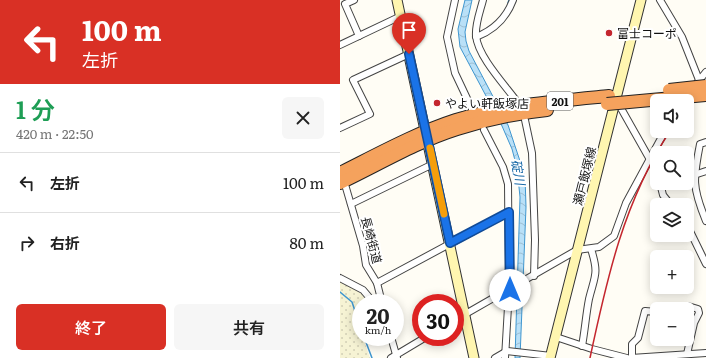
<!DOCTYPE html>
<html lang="ja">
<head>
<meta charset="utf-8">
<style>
	body { margin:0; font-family:Literata,"Noto Sans JP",serif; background:#f6f6f6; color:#222; height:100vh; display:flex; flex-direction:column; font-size:15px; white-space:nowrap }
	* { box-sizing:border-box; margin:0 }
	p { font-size:13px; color:#767676 }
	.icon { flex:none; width:22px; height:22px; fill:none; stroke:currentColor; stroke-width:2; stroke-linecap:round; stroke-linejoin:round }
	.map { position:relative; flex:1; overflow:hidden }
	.details { display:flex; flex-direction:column; background:#fff; width:340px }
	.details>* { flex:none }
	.hud { background:#d93025; color:#fff; overflow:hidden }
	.buttons { position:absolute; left:310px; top:94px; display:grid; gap:8px }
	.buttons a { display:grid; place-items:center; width:44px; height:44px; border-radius:6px; background:#fff; box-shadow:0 2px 10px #0003; font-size:20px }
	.speed { position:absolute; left:12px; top:294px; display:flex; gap:8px; font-size:20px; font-weight:700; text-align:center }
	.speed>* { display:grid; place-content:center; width:52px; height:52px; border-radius:50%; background:#fff; box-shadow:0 2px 10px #0003; line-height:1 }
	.speed small { font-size:10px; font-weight:400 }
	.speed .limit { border:6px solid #d22; background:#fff; color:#111 }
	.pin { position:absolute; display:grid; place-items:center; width:34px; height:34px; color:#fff; margin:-41px -17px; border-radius:50% 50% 50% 0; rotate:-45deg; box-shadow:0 0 4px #0007 }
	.pin .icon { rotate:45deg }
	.me { position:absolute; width:44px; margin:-22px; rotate:0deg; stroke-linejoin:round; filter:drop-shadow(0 0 3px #0008) }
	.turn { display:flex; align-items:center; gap:14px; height:84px; padding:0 16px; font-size:18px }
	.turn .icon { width:52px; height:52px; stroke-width:2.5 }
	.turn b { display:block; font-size:28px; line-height:34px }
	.round { display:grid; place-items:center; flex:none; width:42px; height:42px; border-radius:6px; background:#f6f6f6 }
	.overview { display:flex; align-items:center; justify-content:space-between; height:68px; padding:0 16px }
	h1 { font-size:24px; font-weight:600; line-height:30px; color:#1e9e55 }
	.button { display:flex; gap:8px; margin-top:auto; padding:8px 16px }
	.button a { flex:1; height:46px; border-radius:6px; background:#d93025; color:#fff; font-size:16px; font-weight:600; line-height:46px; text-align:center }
	.button a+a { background:#f6f6f6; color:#222 }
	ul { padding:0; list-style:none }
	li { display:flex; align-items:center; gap:12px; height:60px; padding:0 16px; border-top:1px solid #e0e0e0 }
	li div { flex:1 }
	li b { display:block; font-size:15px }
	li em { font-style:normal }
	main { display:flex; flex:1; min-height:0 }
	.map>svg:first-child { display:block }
</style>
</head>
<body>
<main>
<section class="details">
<div class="hud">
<div class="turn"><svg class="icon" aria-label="left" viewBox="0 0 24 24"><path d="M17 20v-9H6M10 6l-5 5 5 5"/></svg><div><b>100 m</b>左折</div></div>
</div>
<div class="overview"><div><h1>1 分</h1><p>420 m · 22:50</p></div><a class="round"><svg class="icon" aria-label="close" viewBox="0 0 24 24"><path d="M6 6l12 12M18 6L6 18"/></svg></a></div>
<ul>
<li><svg class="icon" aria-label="left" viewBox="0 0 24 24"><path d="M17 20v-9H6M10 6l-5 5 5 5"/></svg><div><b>左折</b></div><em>100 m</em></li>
<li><svg class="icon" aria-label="right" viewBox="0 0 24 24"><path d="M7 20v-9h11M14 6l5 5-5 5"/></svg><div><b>右折</b></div><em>80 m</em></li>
</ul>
<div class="button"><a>終了</a><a>共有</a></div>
</section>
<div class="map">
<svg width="366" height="358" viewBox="0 0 366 358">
	<defs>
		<pattern id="farmland-dots" width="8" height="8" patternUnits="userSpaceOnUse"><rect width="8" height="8" fill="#f6f3d4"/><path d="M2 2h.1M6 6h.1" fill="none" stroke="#d2cfb5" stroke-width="1.8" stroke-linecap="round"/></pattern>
		<pattern id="water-waves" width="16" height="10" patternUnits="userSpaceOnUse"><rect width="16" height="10" fill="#b9e0f7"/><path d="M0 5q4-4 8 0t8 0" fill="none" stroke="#9ebfd3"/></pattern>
	</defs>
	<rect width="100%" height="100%" fill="#fffdf5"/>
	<!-- farmland -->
	<polygon fill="url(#farmland-dots)" points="0,281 13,286 31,303 21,303 21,337 26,337 23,338 30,358 0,358"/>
	<!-- water -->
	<polygon fill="url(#water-waves)" stroke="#3f96cf" points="125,0 132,0 125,32 126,41 129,51 168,125 185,176 186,207 180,358 175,358 180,197 177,168 172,149 162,126 120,47 118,29"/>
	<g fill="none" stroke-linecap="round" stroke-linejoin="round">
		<!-- stream -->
		<g stroke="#3f96cf" stroke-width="1.5">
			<polyline points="168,3 169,0"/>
			<polyline points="0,292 12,302 21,329"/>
			<polyline points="24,337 32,358"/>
		</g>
		<defs>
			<g id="street">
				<polyline points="14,0 5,4 19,36"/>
				<polyline points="115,0 107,37 115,73 132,109"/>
				<path d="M143,0C140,12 135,24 136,36C138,56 163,83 175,99"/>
				<polyline points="320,0 342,37 359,80"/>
				<path d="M136,37C154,30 166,19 173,0"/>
				<polyline points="0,45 61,16"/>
				<polyline points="357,83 366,72"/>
				<polyline points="278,103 317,172"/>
				<polyline points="185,120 192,153 195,240 194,276"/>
				<polyline points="0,128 30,114 13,80 69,54"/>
				<polyline points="144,130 163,167 168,184 169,290 165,358"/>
				<path d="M366,142L360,144C353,179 352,187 366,221"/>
				<polyline points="354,175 366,171"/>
				<polyline points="4,181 23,246 26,265 37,283 42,303"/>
				<polyline points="320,183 323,195 331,205"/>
				<polyline points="11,204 93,164"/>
				<polyline points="347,225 366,264"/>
				<polyline points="0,278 23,290 34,303"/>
				<polyline points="37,283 169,212"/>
				<polyline points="115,320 237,250 259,247 274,236 286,203 325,131"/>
				<polyline points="51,337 57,358"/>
				<polyline points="216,337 252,349 287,358"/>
				<path d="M242,346C245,330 246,314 249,299C255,275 259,274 251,249"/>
				<polyline points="347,354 354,323 359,313 358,309 348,306"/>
				<polyline points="51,358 86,337"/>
				<polyline points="155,358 167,351 211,356"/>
				<polyline points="291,358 366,353"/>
				<polyline points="292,358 292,344 298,338 305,311 317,312"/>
			</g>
			<g id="secondary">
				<polyline points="57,0 134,358"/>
				<polyline points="210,358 301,0"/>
			</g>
			<g id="highway">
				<path d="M0,173C38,154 76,133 116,120C166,105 217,101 269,96"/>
				<path d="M0,183C38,165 76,142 117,129C145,120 177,113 207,110"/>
			</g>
		</defs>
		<!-- street casing -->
		<use href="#street" stroke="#444" stroke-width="8"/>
		<!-- secondary casing -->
		<use href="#secondary" stroke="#333" stroke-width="11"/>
		<!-- highway casing -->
		<use href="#highway" stroke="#222" stroke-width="14"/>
		<!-- street -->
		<use href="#street" stroke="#fff" stroke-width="6"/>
		<!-- secondary -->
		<use href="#secondary" stroke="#fff6b0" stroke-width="9"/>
		<!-- highway -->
		<use href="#highway" stroke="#f5a25d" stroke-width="12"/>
		<!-- rail -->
		<g stroke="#c4262e" stroke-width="1.5">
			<polyline points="347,106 366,81"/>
			<path d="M250,358C267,278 284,201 330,131"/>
		</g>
		<defs>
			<g id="highway-bridge">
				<polyline points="329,90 366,86"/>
				<polyline points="267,104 366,95"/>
			</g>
		</defs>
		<!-- highway-bridge casing -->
		<use href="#highway-bridge" stroke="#222" stroke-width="14" stroke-linecap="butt"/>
		<!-- highway-bridge -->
		<use href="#highway-bridge" stroke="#f5a25d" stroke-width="12"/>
	</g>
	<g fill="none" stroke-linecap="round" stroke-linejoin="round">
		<defs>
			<polyline id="route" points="69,54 110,243 169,212 170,290"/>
		</defs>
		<!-- route casing -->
		<use href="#route" stroke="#114b97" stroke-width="10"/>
		<!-- route -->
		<use href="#route" stroke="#1a73e8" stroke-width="7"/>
		<!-- slow -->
		<polyline stroke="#f59e0b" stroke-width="7" points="90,148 104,214"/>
	</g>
	<!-- markers -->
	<g fill="#c4262e" stroke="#fff" stroke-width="1.5">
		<circle cx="269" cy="33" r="4"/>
		<circle cx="97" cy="103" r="4"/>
	</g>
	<g text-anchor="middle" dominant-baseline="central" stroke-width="4" stroke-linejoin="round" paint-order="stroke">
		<!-- shield labels -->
		<rect fill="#fff" stroke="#585858" stroke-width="1" x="207" y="92" width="26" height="18" rx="3"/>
		<g font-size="11" font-weight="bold" fill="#111">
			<text x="220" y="101">201</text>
		</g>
		<!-- poi labels -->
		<g font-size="12" fill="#111" stroke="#fff" text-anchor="start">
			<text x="277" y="33">富士コーポ</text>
			<text x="105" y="103">やよい軒飯塚店</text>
		</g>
		<!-- street labels -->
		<g font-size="12" fill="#111" stroke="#fff">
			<text transform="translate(244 176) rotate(-76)">瀬戸飯塚線</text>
			<text transform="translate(32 240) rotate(75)">長崎街道</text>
		</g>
		<!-- water labels -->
		<g font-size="13" font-style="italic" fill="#1768a6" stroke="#fff">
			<text transform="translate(179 172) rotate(80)">碇川</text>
		</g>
	</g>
</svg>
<div class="buttons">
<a><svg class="icon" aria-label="sound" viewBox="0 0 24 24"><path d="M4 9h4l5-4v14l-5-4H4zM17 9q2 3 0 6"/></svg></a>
<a><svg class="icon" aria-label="search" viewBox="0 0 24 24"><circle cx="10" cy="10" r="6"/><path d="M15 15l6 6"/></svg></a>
<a><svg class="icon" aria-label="layers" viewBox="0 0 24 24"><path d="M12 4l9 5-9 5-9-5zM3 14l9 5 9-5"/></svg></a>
<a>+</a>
<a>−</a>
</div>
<div class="speed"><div>20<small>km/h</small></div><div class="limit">30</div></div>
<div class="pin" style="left:69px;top:54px;background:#d93025"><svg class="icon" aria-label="arrive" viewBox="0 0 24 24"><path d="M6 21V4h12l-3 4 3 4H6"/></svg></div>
<svg class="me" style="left:170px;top:290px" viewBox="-20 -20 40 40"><circle r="19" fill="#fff"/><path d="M0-13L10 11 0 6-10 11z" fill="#1a73e8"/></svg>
</div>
</main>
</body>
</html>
